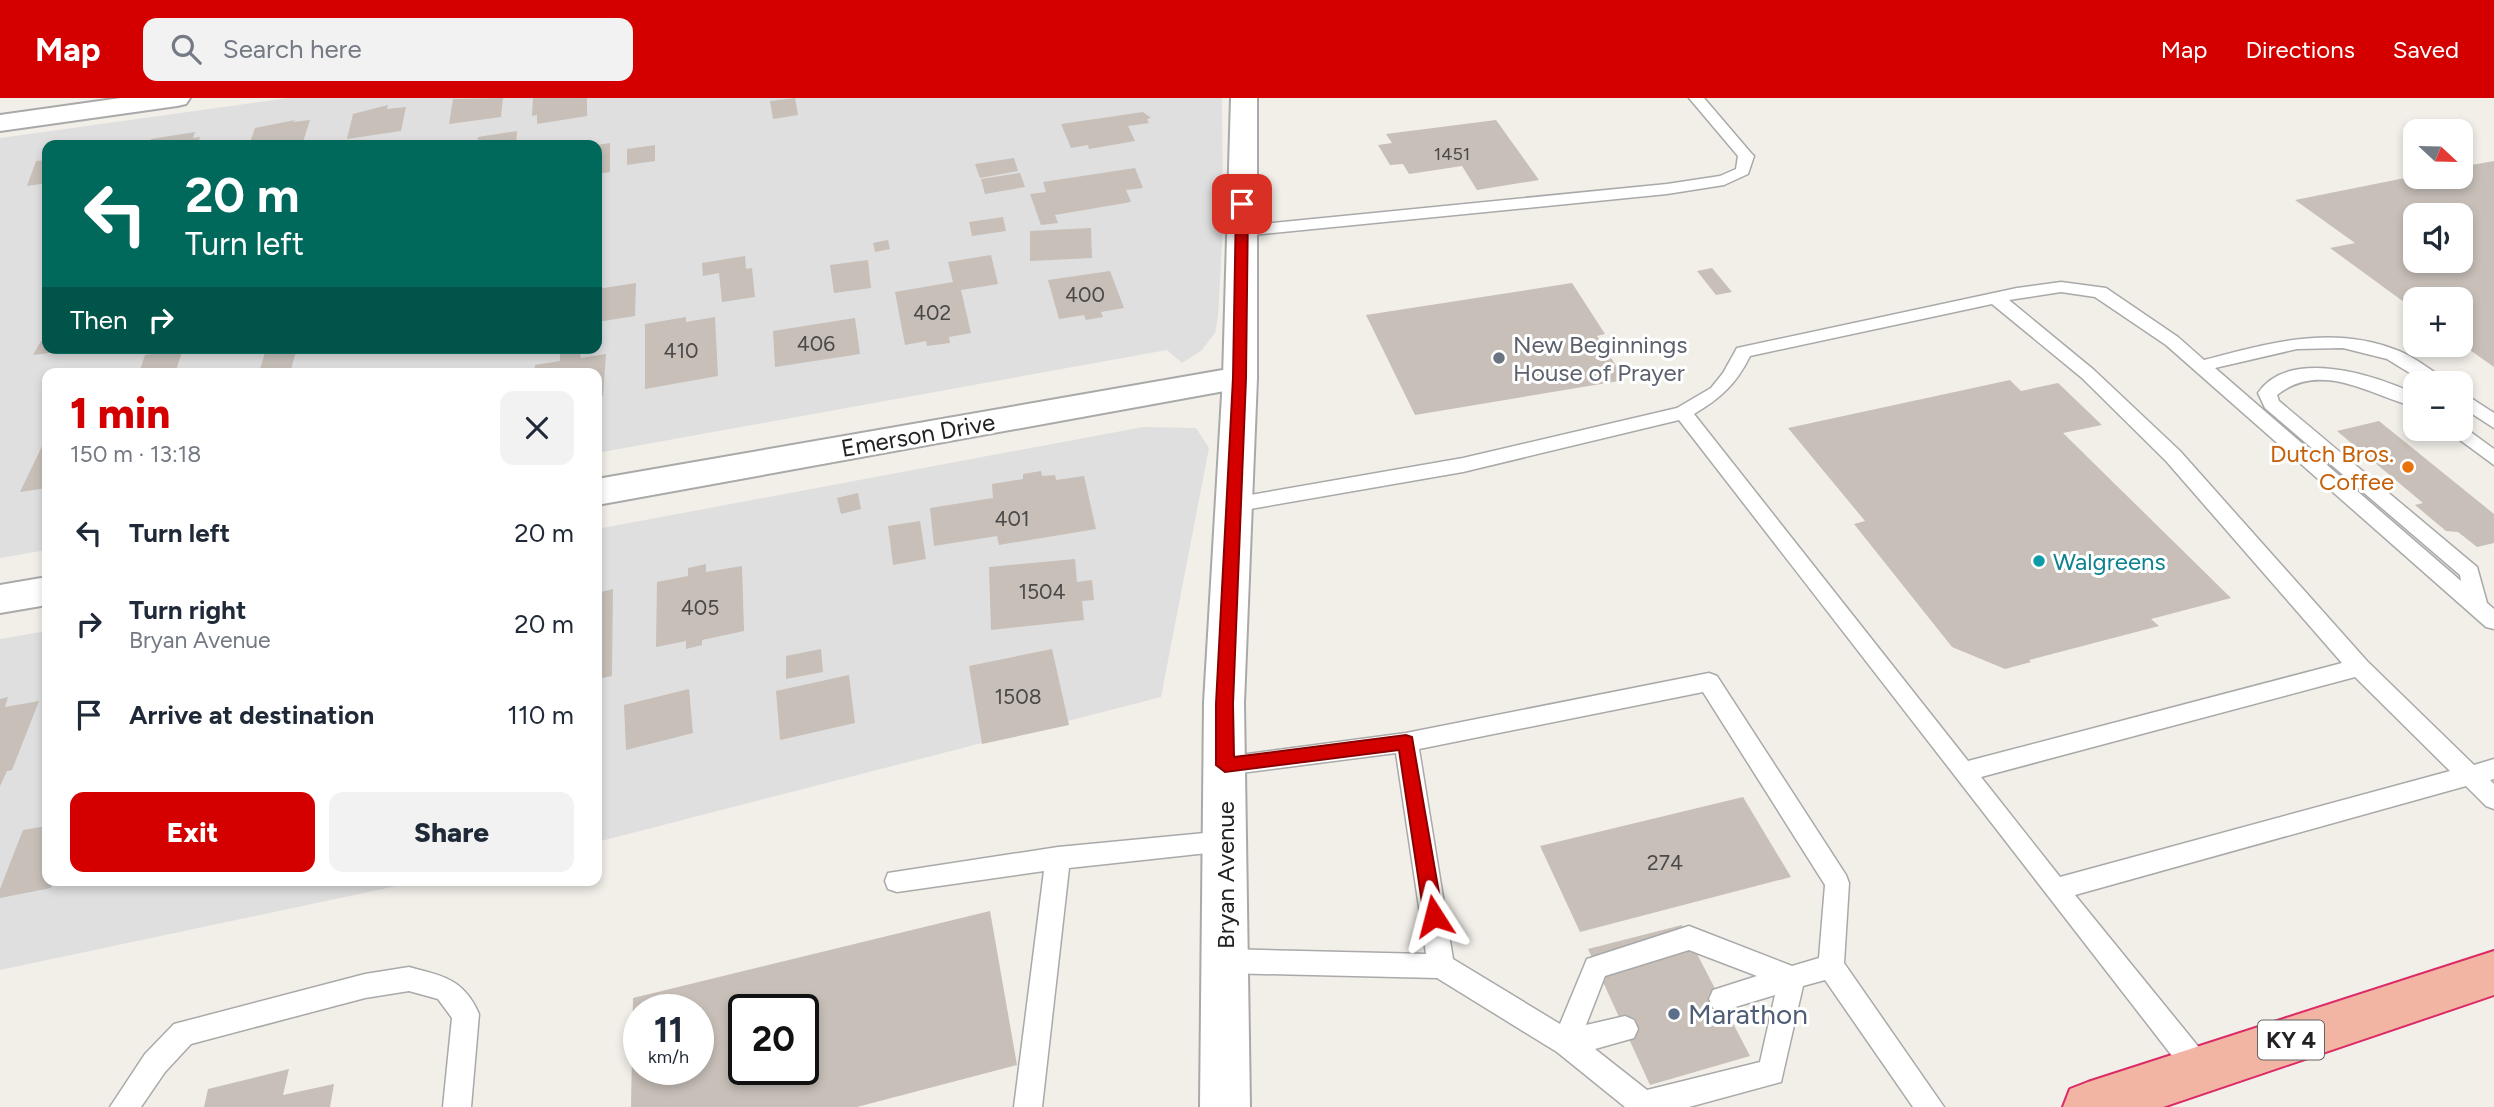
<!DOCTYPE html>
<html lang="en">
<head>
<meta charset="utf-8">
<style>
	body { margin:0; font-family:Figtree,sans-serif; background:#f2f2f3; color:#1f2937; height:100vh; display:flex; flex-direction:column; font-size:26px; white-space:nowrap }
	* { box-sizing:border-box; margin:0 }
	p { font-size:23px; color:#747a83 }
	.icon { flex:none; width:38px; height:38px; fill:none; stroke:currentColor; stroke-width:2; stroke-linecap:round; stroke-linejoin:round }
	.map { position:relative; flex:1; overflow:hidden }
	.drawer { position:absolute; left:42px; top:270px; width:560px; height:518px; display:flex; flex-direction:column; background:#fff; border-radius:14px; box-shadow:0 4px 10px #0003 }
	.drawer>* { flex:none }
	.top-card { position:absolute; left:42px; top:42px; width:560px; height:214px; border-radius:14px; box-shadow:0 4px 10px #0003; background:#00695c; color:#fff; overflow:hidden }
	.needle { width:46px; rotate:112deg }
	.fabs { position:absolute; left:2403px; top:21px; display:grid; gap:14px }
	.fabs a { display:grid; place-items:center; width:70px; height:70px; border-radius:14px; background:#fff; box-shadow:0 4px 10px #0003; font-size:35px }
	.speed { position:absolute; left:623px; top:896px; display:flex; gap:14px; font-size:35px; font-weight:700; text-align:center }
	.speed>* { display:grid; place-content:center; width:91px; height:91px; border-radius:50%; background:#fff; box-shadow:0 4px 10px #0003; line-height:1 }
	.speed small { font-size:18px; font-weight:400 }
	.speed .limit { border:4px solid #111; border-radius:10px; background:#fff; color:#111 }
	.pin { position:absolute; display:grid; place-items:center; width:60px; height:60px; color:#fff; margin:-30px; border-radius:14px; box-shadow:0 4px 10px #0006 }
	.me { position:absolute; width:77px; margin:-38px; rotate:351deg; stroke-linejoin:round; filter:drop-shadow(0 0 5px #0008) }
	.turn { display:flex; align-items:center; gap:24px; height:147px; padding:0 28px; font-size:32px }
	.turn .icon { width:91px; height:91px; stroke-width:2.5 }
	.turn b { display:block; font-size:49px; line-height:60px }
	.then { display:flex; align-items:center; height:66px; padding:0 28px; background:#0003; gap:14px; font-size:26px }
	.round { display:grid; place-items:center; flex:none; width:74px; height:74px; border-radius:14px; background:#f2f2f3 }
	.headline { display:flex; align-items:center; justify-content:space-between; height:119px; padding:0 28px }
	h1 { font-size:42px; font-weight:800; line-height:52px; color:#d40000 }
	.primary-button { display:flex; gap:14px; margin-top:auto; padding:14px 28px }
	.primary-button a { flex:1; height:80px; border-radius:14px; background:#d40000; color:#fff; font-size:28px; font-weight:800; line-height:80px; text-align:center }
	.primary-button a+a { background:#f2f2f3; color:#1f2937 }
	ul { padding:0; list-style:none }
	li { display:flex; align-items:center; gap:21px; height:91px; padding:0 28px }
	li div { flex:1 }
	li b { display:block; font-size:26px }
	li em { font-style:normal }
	header { display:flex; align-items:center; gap:42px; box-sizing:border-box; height:98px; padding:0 35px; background:#d40000; color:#fff }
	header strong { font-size:33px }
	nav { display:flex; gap:38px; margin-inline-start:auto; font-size:24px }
	.search { width:490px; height:63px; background:#f2f2f3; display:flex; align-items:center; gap:18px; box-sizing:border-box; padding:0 24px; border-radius:14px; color:#747a83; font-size:26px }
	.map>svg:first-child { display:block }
</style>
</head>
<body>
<header>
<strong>Map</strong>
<div class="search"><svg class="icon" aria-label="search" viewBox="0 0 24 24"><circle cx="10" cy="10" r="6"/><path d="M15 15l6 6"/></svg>Search here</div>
<nav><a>Map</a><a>Directions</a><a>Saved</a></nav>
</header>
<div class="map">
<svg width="2494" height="1009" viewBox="0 0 2494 1009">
	<rect width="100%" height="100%" fill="#f2efe9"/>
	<!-- residential -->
	<g fill="#e0dfdf" fill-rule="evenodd">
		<path d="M288,0H1222L1223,129L1218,219L1215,235L1201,253L1182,265L1167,252L597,355V275H47V452L0,460V40ZM47,47H597V250H47Z"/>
		<polygon points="1143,329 1196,330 1209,350 1161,599 597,744 597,431"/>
		<polygon points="47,533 47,782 425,782 0,872 0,541"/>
	</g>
	<!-- building -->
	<g fill="#c7bfb8" fill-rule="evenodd">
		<polygon points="503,0 501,19 449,26 453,1"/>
		<polygon points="533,0 587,0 587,18 537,26 537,17 532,18"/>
		<polygon points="795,0 798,17 773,21 770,3"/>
		<polygon points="388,7 387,11 406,9 401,33 347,41 353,16"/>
		<polygon points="1143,14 1151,20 1147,21 1149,25 1128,28 1135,43 1089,51 1088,47 1071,50 1061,26"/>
		<polygon points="295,22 293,24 310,22 302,47 249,47 255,30"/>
		<polygon points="1496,22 1539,82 1477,92 1462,68 1409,76 1403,66 1390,67 1378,47 1392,45 1386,36"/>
		<polygon points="517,33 516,47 477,47 478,39"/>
		<polygon points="195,34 193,40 200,39 198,47 149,47 151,41"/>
		<polygon points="610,45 610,74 597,76 597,47"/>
		<polygon points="655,47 655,63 627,67 627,51"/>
		<polygon points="1014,60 1018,73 980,80 975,66"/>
		<polygon points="47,62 47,85 27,88 36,63"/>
		<path d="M2494,63V269L2460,245V201H2415V212L2330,150L2355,145L2295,102L2415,78L2460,79V69ZM2415,117H2460V163H2415Z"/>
		<polygon points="1135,70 1143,90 1126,92 1131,104 1055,117 1058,125 1041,127 1030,96 1046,94 1043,84"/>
		<polygon points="1020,75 1025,89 985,96 981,81"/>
		<polygon points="1003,119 1006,133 972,138 969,124"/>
		<polygon points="1091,130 1092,160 1030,163 1030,133"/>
		<polygon points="888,142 890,151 875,154 873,145"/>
		<polygon points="991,157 998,186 961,192 971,235 949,239 950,245 927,248 926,243 905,247 895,194 953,184 948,164"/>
		<polygon points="745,158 746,171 752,170 755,199 722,204 719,175 703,178 702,165"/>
		<polygon points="868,162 871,190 834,195 830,167"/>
		<polygon points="1712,170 1732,194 1716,197 1697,173"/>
		<polygon points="1110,173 1124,210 1101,214 1103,219 1086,222 1084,217 1059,221 1048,182"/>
		<polygon points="636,185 635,218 597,224 597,191"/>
		<polygon points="1572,185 1605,236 1597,238 1625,282 1415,317 1366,217"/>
		<polygon points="686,219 686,224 715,219 718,278 645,291 645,226"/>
		<polygon points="855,220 860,256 775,269 773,233"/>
		<polygon points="47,242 47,250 66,250 65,253 33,257 41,243"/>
		<polygon points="297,250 290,275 259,275 265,254"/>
		<polygon points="579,250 581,260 606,256 603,298 597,299 597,275 534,275 535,267 560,263 560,254"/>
		<polygon points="183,251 175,275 139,275 145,257"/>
		<polygon points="2010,282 2021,293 2058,285 2102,327 2063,335 2231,500 2151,521 2159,528 2029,562 2031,564 2005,571 1952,549 1854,426 1865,423 1788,330"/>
		<polygon points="2379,323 2494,416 2494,445 2477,449 2458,434 2446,433 2415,407 2423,405 2337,333"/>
		<polygon points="45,342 47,390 20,394"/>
		<polygon points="1041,373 1042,378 1055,377 1056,382 1084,378 1096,431 999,447 997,438 934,448 930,410 993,400 992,386 1023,381 1023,376"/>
		<polygon points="858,395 861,411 841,416 837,400"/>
		<polygon points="920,423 926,461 893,467 888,428"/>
		<polygon points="1075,461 1077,484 1092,482 1094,502 1082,503 1084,522 991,532 989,469"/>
		<polygon points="706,466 706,474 742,468 744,533 702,542 702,547 686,551 686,543 656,549 657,484 688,478 688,470"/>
		<polygon points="613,491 612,578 597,581 597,495"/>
		<polygon points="821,551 823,574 786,581 786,558"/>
		<polygon points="1052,551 1069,627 982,646 969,568"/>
		<polygon points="849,577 855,625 780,642 776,593"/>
		<polygon points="689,591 693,635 626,652 624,607"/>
		<polygon points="8,599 5,609 39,603 12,672 7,673 0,688 0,601"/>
		<polygon points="1743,699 1791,779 1580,834 1540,748"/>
		<polygon points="47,728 47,782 54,782 51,790 0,800 0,791 23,732"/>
		<path d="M990,813L1017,967L857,1009H631L633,900ZM639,912H698V971H639ZM744,912H803V971H744Z"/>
		<polygon points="1682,827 1750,958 1650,987 1588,851"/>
		<polygon points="289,971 283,997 334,986 330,1009 204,1009 208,991"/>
	</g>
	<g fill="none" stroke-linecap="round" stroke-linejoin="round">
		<defs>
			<g id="service">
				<polygon points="1689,0 1704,0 1751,55 1754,58 1748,76 1724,87 1667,96 1242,138 1234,133 1242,128 1667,86 1720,78 1736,71 1738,58"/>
				<path d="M2061,184L2106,190L2178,239L2204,262C2270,245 2333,226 2399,253C2416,260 2430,272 2445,281L2448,285H2426L2387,261L2343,250L2297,251L2215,270L2461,483L2460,477L2265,310L2258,295C2289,249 2376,277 2415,296V309C2370,297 2321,262 2277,297L2279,303L2477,469L2487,505L2494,511V531L2486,529L2166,247L2095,199L2061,194L2009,202L2094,272L2180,353L2367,563L2474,667L2494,661V681L2490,682L2494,686V711L2486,708L2466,688L2075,797L2210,963L2214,972L2210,981L2200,985L2190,981L1679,322L1463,374L1233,414L1223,407L1233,400L1463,360L1677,310L1711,290L1723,275L1737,250L2017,190ZM1992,206L2082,280L2166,363L2342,565L1968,663L1694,316C1721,300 1736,286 1750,258ZM2355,579L2450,673L2060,779L1981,679Z"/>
				<polygon points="2460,293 2494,315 2494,330 2460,308"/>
				<polygon points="2461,327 2494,351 2494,367 2445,331 2460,331"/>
				<path d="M1709,575L1717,578L1846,777L1849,785L1844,865L1944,1009H1913L1825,882L1803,888L1781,984L1689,1009H1625L1557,954L1437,880L1224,875L1215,871L1211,863L1215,855L1224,851L1426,856L1396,655L1225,677L1217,674L1213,667L1217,660L1406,635ZM1703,594L1825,787L1819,860L1792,868L1689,828L1587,861L1560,926L1453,861L1419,651ZM1689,852L1757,878L1713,892L1709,901L1713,910L1722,913L1775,897L1760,964L1647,992L1595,951L1634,940L1638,931L1634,922L1625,918L1586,927L1605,878Z"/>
				<polygon points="1226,733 1235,736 1238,743 1235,750 1226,753 1069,770 1042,1009 1014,1009 1044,773 897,794 888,791 885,783 888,775 1058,749"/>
				<path d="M409,869C443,878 464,881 479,916L471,1009H443L452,920L438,901L409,893L365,900L191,946L165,974L141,1009H110L145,956L174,926L365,876Z"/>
			</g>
			<g id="minor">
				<polygon points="121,0 190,0 186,6 177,8 0,33 0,17"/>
				<polygon points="1240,269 1252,272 1257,280 1252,288 597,407 597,381"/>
				<polygon points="47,479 47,507 0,515 0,487"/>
			</g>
			<polygon id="tertiary" points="1231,0 1257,0 1257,280 1244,605 1250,1009 1200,1009 1204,605 1223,280"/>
			<polygon id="trunk" points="2494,853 2494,897 2163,1009 2063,1009 2070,991 2088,984"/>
		</defs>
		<!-- service casing -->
		<use href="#service" stroke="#a9a9a9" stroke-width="3"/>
		<!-- minor casing -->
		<use href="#minor" stroke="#a9a9a9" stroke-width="4"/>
		<!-- tertiary casing -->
		<use href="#tertiary" stroke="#a9a9a9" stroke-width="4"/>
		<!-- trunk casing -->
		<use href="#trunk" stroke="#dc2a67" stroke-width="4"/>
		<!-- service -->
		<use href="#service" fill="#fff" fill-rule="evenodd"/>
		<!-- minor -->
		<use href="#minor" fill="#fff" fill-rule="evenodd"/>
		<!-- tertiary -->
		<use href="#tertiary" fill="#fff" fill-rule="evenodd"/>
		<!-- trunk -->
		<use href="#trunk" fill="#f2b4a3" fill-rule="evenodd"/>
	</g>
	<!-- route -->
	<polygon fill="#d40000" stroke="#8a0000" stroke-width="2" points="1242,103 1248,106 1246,280 1233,606 1234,659 1406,637 1412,639 1443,818 1440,825 1434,827 1427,825 1424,818 1399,652 1225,674 1216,667 1216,606 1233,280 1236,106"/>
	<!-- markers -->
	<circle fill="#6b7280" stroke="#fff" stroke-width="2.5" cx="1499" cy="260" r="7"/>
	<circle fill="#e8710a" stroke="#fff" stroke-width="2.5" cx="2408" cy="369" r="7"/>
	<circle fill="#0f9aa8" stroke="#fff" stroke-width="2.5" cx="2039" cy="463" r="7"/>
	<circle fill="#5c6f8a" stroke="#fff" stroke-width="2.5" cx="1674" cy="916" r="7"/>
	<g text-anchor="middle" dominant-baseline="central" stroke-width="6" stroke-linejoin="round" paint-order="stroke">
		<!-- far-number labels -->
		<g font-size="18" fill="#4b4948">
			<text x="1452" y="56">1451</text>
		</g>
		<!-- number labels -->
		<g font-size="21" fill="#4b4948">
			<text x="1085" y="196">400</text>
			<text x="932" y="214">402</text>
			<text x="816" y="245">406</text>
			<text x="681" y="252">410</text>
			<text x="1012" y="420">401</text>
			<text x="1042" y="493">1504</text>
			<text x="700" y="509">405</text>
			<text x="1018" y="598">1508</text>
			<text x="1665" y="764">274</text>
		</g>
		<!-- shield labels -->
		<rect fill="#fff" stroke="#646464" stroke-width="2" x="2258" y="922.5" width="66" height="39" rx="5"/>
		<g font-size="23" font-weight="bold" fill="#222">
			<text x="2291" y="942">KY 4</text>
		</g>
		<!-- worship labels -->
		<g font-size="24" fill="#5b616d" stroke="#fff" text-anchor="start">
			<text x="1513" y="246">New Beginnings<tspan x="1513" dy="28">House of Prayer</tspan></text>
		</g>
		<!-- street labels -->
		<g font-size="24" fill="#222" stroke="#fff">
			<text transform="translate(918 337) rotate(-10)">Emerson Drive</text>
			<text transform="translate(1225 777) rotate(-90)">Bryan Avenue</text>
		</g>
		<!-- food labels -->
		<g font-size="24" fill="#c56008" stroke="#fff" text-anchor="end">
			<text x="2394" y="355">Dutch Bros.<tspan x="2394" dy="28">Coffee</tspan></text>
		</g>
		<!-- culture labels -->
		<g font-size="24" fill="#0d838f" stroke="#fff" text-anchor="start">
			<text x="2053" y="463">Walgreens</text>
		</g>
		<!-- near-service labels -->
		<g font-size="28" fill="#4e5e75" stroke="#fff" text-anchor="start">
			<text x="1688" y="916">Marathon</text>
		</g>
	</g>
</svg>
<div class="fabs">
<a><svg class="needle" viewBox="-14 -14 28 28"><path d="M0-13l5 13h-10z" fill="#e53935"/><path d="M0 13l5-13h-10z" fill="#747a83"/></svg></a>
<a><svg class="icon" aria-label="sound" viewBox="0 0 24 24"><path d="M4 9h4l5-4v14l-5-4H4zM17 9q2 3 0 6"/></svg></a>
<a>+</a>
<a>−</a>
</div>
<div class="speed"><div>11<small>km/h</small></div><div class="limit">20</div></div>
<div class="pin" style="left:1242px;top:106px;background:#d93025"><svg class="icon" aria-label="arrive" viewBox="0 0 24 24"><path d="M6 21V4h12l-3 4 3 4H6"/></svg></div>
<svg class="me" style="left:1434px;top:818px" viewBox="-20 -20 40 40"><path d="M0-17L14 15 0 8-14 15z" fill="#d40000" stroke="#fff" stroke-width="4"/></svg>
<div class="top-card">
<div class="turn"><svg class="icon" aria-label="left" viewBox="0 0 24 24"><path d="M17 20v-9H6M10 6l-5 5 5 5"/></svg><div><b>20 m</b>Turn left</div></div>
<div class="then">Then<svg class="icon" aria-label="right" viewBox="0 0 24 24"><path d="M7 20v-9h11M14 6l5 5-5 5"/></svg></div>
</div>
<section class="drawer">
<div class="headline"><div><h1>1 min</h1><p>150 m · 13:18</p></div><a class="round"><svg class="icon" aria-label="close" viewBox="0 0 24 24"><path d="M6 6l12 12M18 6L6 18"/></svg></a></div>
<ul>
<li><svg class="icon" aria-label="left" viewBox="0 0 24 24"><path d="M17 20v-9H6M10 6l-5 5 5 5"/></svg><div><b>Turn left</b></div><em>20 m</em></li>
<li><svg class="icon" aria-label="right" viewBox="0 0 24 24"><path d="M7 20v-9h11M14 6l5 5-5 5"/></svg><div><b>Turn right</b><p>Bryan Avenue</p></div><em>20 m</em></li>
<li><svg class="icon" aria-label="arrive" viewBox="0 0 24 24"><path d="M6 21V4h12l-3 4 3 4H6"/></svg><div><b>Arrive at destination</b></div><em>110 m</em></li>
</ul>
<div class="primary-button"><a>Exit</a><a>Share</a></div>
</section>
</div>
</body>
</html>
